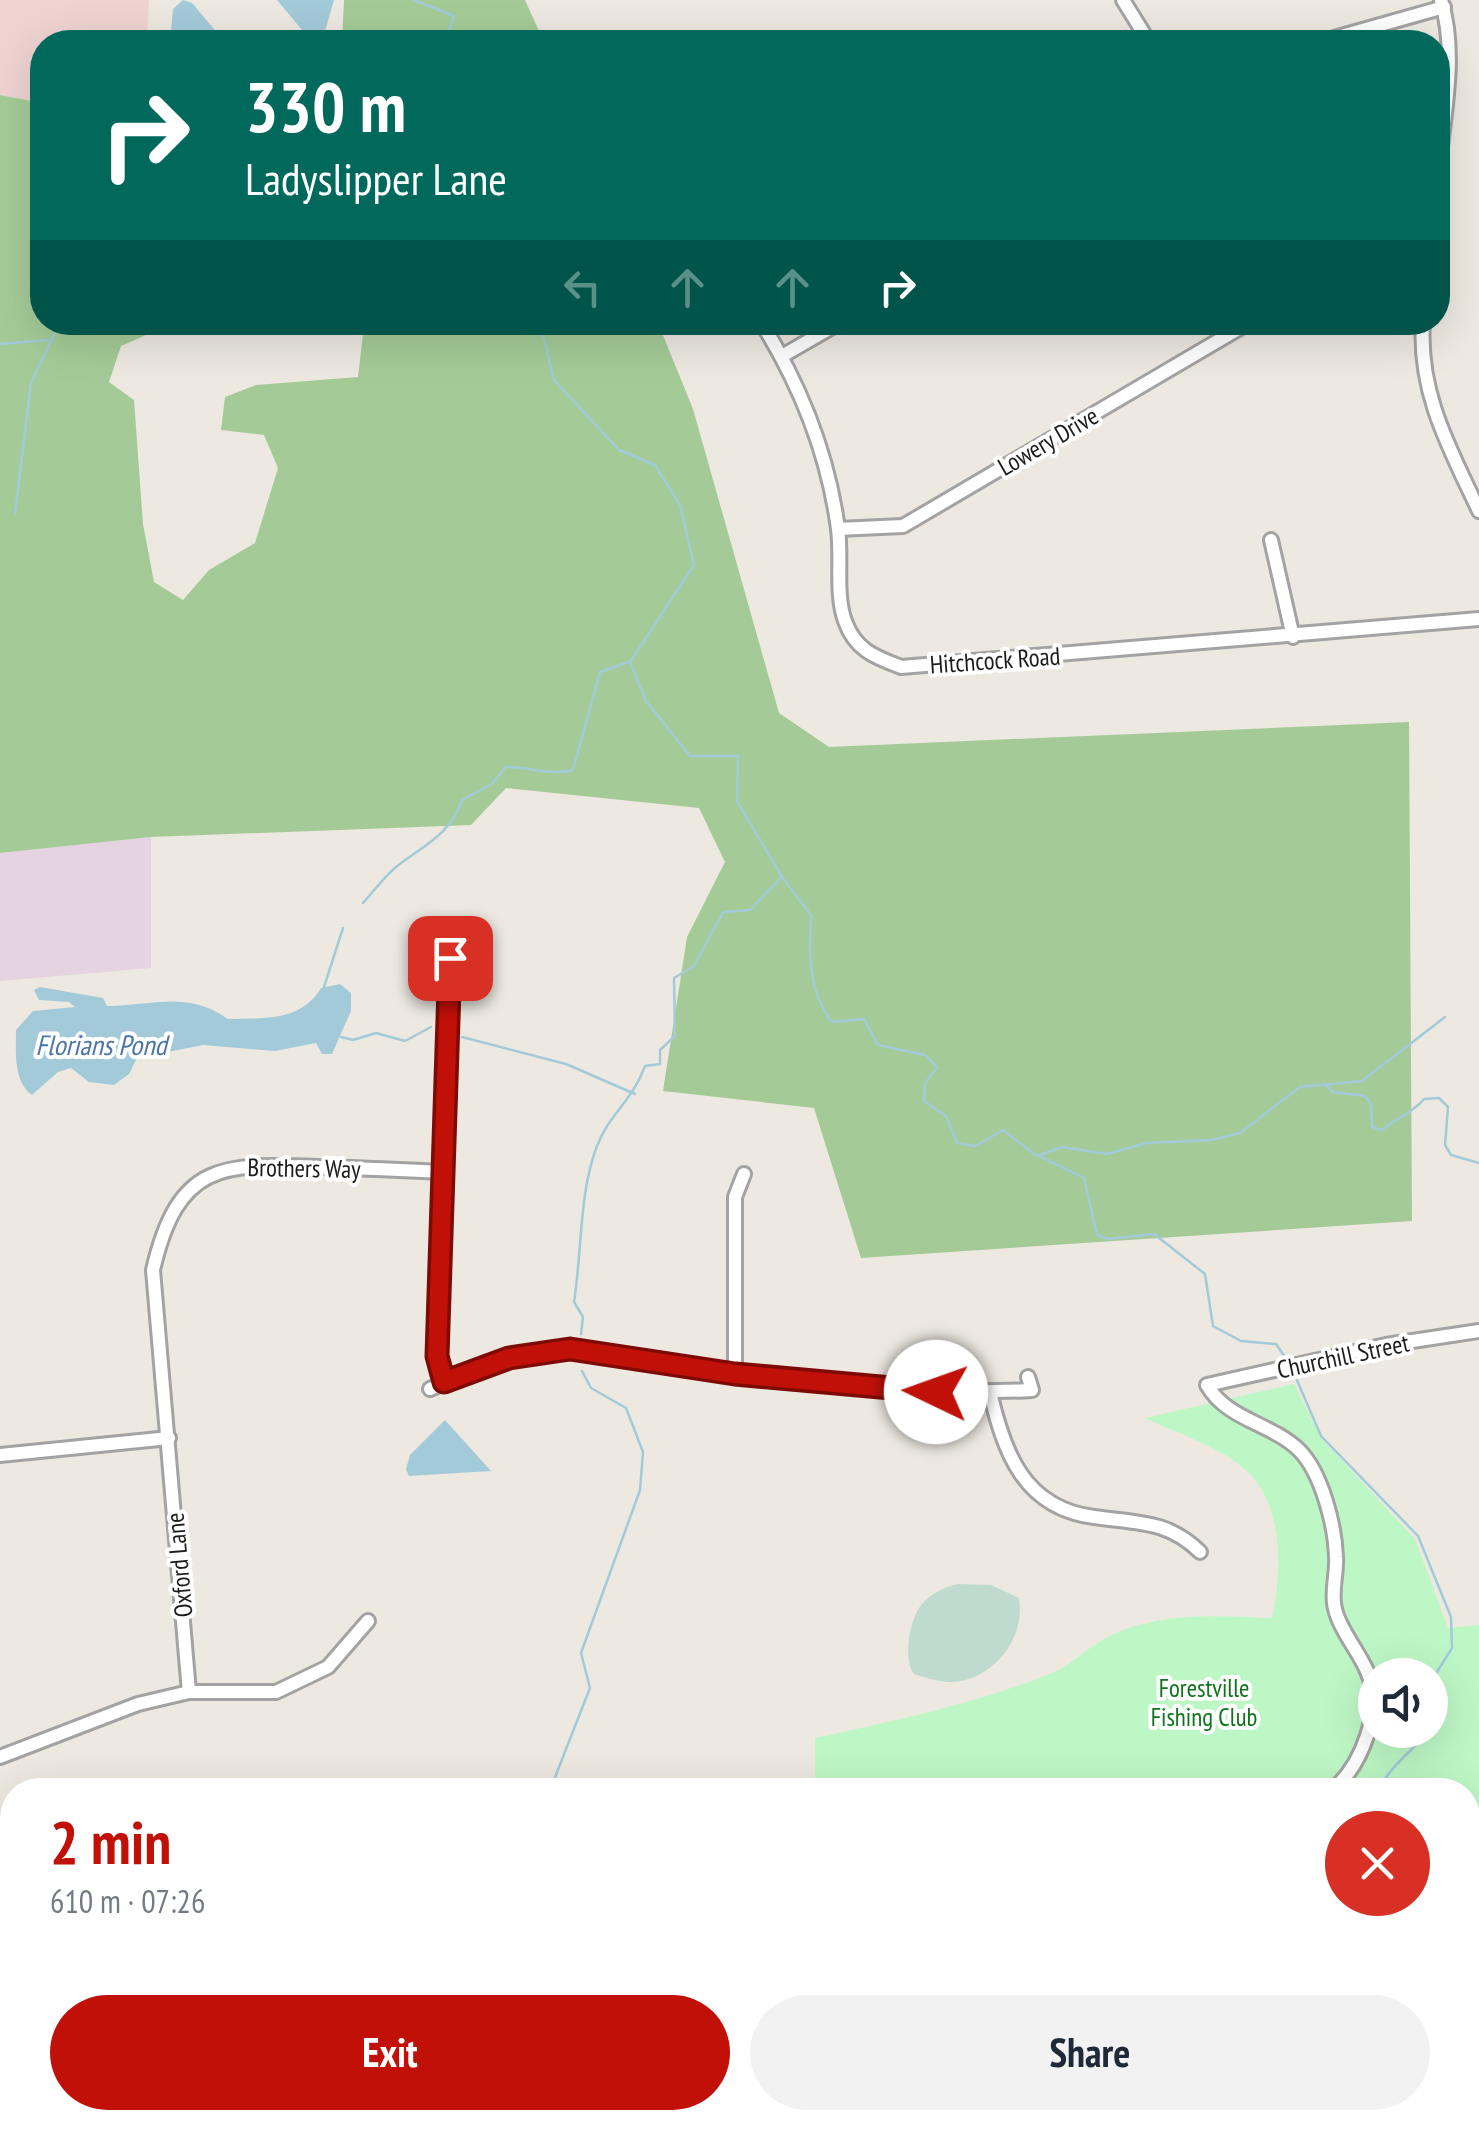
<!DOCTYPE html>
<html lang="en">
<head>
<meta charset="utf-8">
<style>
	body { margin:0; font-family:"PT Sans Narrow",sans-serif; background:#f2f2f3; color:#1f2937; height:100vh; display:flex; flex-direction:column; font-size:38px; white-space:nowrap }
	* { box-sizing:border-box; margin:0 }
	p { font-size:32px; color:#747a83 }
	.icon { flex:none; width:55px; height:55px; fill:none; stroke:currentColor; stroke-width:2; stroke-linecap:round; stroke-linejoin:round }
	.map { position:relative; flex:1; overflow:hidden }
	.side { position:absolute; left:0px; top:1778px; width:1480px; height:352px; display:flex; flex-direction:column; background:#fff; border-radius:40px 40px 0 0; box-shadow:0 10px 40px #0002 }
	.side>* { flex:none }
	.guide { position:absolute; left:30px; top:30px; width:1420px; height:305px; border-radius:40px; box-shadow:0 10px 40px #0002; background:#00695c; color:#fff; overflow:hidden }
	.buttons { position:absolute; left:1358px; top:1658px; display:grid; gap:20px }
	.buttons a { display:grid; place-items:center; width:90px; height:90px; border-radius:50%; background:#fff; box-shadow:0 10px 40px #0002; font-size:50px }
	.pin { position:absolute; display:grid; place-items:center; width:85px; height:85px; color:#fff; margin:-42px; border-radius:20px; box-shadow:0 5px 15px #0006 }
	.me { position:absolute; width:110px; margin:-55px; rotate:273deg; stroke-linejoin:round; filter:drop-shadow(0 0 8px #0008) }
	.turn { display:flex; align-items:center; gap:35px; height:210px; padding:0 50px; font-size:45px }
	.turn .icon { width:130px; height:130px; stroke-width:2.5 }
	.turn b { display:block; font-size:70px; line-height:85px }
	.lanes { display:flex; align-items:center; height:95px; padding:0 50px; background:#0003; justify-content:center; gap:50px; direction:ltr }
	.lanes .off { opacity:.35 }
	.round { display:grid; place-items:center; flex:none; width:105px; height:105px; border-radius:52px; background:#f2f2f3 }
	.summary { display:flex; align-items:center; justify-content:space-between; height:170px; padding:0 50px }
	h1 { font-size:60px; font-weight:800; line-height:75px; color:#c01008 }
	.primary-button { display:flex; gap:20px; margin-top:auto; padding:20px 50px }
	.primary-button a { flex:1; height:115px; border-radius:60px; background:#c01008; color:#fff; font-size:40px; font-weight:800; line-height:115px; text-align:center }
	.primary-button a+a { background:#f2f2f3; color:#1f2937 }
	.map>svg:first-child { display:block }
</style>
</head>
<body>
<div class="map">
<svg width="1479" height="2129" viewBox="0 0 1479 2129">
	<rect width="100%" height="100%" fill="#ede9e1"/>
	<!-- commercial -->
	<polygon fill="#eed3d1" points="0,0 149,0 147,42 42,42 42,103 0,95"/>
	<!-- industrial -->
	<polygon fill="#e6d3e1" points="151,837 151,968 0,981 0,853"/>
	<!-- forest -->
	<g fill="#a4cb97">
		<polygon points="344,0 525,0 544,42 342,42"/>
		<polygon points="0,95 42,103 42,322 173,323 121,346 109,382 134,400 143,524 154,582 183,600 209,570 255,543 278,468 264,435 221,430 225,397 256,385 358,377 363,334 320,323 658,323 693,409 779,713 829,747 1409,722 1412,1221 861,1258 814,1108 663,1091 687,937 725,862 699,808 506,788 471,825 151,837 0,853"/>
	</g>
	<!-- wetland -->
	<path fill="#bfdacf" d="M958,1584L991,1585L1019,1598C1025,1635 999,1673 961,1681C945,1684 930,1679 914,1674C903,1660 909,1619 922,1604C931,1593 945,1587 958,1584Z"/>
	<!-- park -->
	<path fill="#bef7c6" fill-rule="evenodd" d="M1294,1384L1321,1438L1415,1539L1448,1628L1479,1625V2129H843L837,2118H1468V1790H815V1738C894,1721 974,1704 1050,1674C1071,1666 1087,1647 1108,1637C1160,1611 1216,1616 1272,1618C1282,1571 1285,1501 1242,1467C1216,1445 1176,1433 1145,1418ZM1375,1675H1430V1730H1375Z"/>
	<!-- water -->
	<g fill="#a3cad9">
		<polygon points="183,0 192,3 225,42 170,42 173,9"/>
		<polygon points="277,0 334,0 322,42 312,42"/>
		<path d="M340,984L351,993V1011L332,1054H322L316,1043L275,1051L203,1045L137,1058L129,1074L114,1085L89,1082L71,1068L58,1072L32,1095C13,1081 16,1052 16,1030L33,1011L75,1007L69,1002L39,1000L34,990L40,987L103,998L107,1006C153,1006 186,990 228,1019C263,1018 301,1022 321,988Z"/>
		<polygon points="445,1420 491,1471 409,1476 406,1469 410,1455"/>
		<polygon points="1468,1832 1479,1846 1479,1980 1468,1977"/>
	</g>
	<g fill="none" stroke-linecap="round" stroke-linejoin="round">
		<!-- stream -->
		<g stroke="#a3cad9" stroke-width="2.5">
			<polyline points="414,0 454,16 445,42"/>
			<path d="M540,322L554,380L619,450L655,465L680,505L694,565L630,662L646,701L690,756H738L737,801L782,877L811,915C809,951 808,993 832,1022L864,1019L878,1045L925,1055L937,1067L925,1084L924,1101L946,1116L957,1143L975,1146L1003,1130L1033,1153L1084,1178L1097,1235L1108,1239L1154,1234L1205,1274L1213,1326L1241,1341L1276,1344L1287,1360"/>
			<polyline points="0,344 48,340"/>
			<polyline points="15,514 31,383 60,322"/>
			<path d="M363,903C374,891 384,877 396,867C424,845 450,835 462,800L492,784L506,767C531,767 550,776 573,770L600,672L628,662"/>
			<polyline points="324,987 343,928"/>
			<polyline points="341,1037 353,1040 376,1033 405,1041 431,1027"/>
			<polyline points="462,1037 566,1064 635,1094"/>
			<path d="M1324,1084L1333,1092L1365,1096L1371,1104L1372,1127L1382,1130C1396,1118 1413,1113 1424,1099L1439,1098L1448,1107L1445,1145L1451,1155L1479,1163"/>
			<polyline points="1040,1155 1062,1147 1107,1154 1147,1143 1211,1140 1240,1133 1300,1087 1362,1081 1445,1017"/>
			<path d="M581,1334L583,1317L574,1302C582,1253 579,1192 597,1146C609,1114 632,1102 645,1066L660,1064V1050L675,1036L674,978L694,966L723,912L750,910L782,877"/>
			<path d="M1293,1371L1321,1436L1418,1536L1451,1617L1452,1648L1435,1675L1437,1719C1420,1747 1393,1761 1378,1790"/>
			<polyline points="550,1790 590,1688 581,1653 640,1490 643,1452 626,1408 591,1388 582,1371"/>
			<polyline points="372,2129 374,2118"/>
		</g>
		<defs>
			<g id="street">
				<polyline points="1123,0 1149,42"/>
				<polyline points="1320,42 1444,7"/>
				<path d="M1438,174C1443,118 1458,55 1441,0"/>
				<path d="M761,322C801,386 828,454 838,529C842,558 835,594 845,621C855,650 875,657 901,667L1479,619"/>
				<path d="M1423,322C1418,393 1450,449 1479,511"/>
				<polyline points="782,356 841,322"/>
				<polyline points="838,529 903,526 1250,322"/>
				<polyline points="1271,540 1293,637"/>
				<polyline points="735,1373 735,1197 744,1174"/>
				<polyline points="444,1382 437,1357 450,958"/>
				<path d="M430,1389C558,1329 605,1355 735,1373C834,1387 933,1395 1032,1390L1028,1377"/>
				<path d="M990,1392C1004,1453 1024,1508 1094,1517C1136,1523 1168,1520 1200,1552"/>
				<polyline points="0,1455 169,1438"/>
				<path d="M189,1692L153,1270C178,1163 221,1163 318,1167C359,1168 400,1170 442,1172"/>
				<polyline points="0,1757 138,1704 189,1692 276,1692 328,1667 368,1621"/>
				<path d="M1333,1790C1362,1764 1384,1709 1367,1671C1358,1650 1336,1625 1334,1603C1332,1587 1337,1573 1336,1557C1335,1526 1322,1473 1299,1450C1271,1423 1227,1420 1207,1385L1386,1345L1479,1331"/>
				<polyline points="1468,2039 1479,2036"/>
				<polyline points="528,2129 533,2118"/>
			</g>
		</defs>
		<!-- street casing -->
		<use href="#street" stroke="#a3a3a3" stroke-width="18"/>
		<!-- street -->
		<use href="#street" stroke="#fff" stroke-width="12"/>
	</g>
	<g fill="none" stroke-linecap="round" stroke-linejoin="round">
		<defs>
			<polyline id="route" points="450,958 437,1356 444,1382 509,1358 570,1349 735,1374 936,1392"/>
		</defs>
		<!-- route casing -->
		<use href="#route" stroke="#7d0a05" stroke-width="25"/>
		<!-- route -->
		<use href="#route" stroke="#c01008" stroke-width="18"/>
	</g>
	<g text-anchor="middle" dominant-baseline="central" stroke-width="8" stroke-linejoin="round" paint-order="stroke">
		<!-- street labels -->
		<g font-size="25" fill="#1c1c1c" stroke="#fff">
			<text transform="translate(1048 441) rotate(-30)">Lowery Drive</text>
			<text transform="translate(995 660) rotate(-4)">Hitchcock Road</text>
			<text transform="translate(304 1168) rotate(1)">Brothers Way</text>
			<text transform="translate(1343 1356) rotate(-12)">Churchill Street</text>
			<text transform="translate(179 1565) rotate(-95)">Oxford Lane</text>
		</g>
		<!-- park labels -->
		<g font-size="25" fill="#0f741c" stroke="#fff">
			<text x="1204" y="1688">Forestville<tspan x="1204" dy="29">Fishing Club</tspan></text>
		</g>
		<!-- water labels -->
		<g font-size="28" font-style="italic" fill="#4c75a7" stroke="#fff">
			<text x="101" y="1044">Florians Pond</text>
		</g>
	</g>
</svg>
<div class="buttons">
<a><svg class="icon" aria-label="sound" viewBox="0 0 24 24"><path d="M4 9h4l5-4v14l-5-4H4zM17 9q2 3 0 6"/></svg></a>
</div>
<div class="pin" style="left:450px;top:958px;background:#d93025"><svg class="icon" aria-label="arrive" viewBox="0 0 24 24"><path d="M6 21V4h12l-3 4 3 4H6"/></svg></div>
<svg class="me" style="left:936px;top:1392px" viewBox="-20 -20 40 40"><circle r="19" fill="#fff"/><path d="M0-13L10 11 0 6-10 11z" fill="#c01008"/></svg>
<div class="guide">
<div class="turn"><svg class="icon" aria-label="right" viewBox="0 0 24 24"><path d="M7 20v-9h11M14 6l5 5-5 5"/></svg><div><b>330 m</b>Ladyslipper Lane</div></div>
<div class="lanes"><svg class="icon off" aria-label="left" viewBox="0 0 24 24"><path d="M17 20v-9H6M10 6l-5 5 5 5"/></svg><svg class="icon off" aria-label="ahead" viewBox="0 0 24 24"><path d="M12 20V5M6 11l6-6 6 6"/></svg><svg class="icon off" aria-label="ahead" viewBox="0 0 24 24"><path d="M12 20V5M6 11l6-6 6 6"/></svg><svg class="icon" aria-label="right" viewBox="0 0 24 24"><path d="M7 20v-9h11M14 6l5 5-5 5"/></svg></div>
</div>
<section class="side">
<div class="summary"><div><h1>2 min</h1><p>610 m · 07:26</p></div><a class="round" style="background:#d93025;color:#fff"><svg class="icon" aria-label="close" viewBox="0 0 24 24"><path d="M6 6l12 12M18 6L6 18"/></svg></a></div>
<div class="primary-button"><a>Exit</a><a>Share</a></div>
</section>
</div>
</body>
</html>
